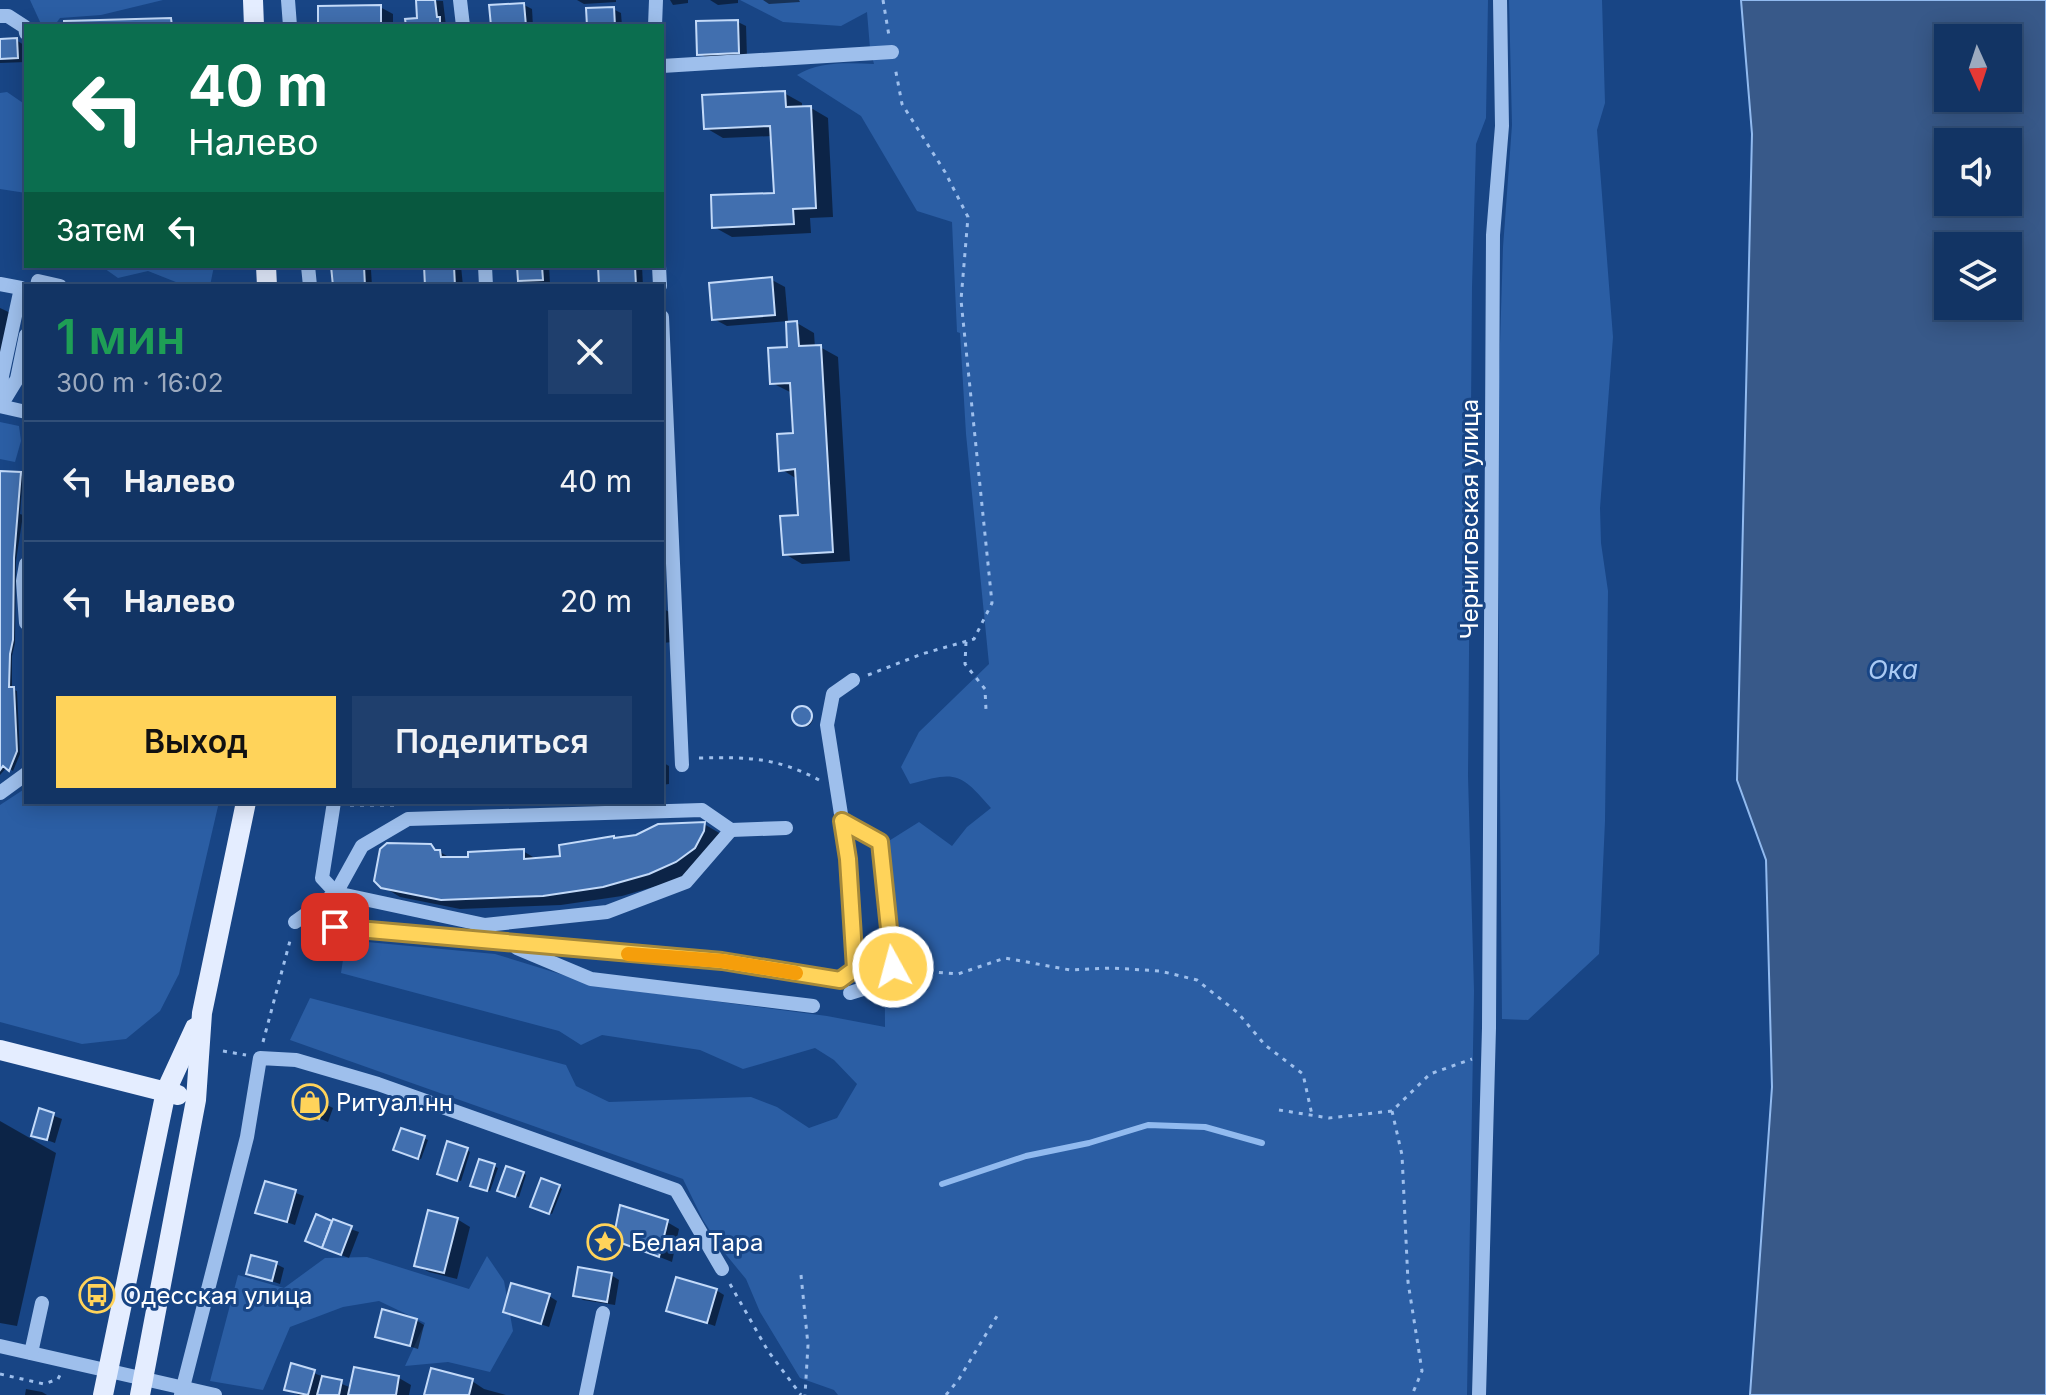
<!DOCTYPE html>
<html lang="ru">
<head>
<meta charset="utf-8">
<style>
	body { margin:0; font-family:Inter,sans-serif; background:#1f3f6d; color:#f1f3f6; height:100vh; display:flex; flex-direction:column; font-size:30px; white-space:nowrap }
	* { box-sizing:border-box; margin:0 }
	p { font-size:26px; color:#9caabf }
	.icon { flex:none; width:44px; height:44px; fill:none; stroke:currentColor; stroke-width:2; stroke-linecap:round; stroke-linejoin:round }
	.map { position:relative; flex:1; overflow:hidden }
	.panel { position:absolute; left:24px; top:284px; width:640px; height:520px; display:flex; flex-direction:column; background:#123464; border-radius:0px; box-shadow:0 4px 20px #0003,0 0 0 2px #314f78 }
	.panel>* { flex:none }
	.guide { position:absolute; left:24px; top:24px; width:640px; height:244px; border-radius:0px; box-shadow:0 4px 20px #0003,0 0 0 2px #314f78; background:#0b6e4f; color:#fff; overflow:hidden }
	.needle { width:52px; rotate:177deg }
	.fabs { position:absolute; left:1934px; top:24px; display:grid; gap:16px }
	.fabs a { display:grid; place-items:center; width:88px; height:88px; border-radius:0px; background:#123464; box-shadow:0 4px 20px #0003,0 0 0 2px #314f78; font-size:40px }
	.pin { position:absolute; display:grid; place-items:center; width:68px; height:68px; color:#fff; margin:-34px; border-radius:16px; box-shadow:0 4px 12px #0006 }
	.me { position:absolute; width:88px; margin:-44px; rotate:353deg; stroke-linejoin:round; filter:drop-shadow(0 0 6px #0008) }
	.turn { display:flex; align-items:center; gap:28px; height:168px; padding:0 32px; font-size:36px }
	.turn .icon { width:104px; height:104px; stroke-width:2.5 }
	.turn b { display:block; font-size:56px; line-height:68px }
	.then { display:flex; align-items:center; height:76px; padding:0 32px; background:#0003; gap:16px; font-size:30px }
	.round { display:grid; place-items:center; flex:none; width:84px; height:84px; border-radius:0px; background:#1f3f6d }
	.head { display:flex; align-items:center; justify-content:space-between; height:136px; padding:0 32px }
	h1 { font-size:48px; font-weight:600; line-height:60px; color:#1e9e55 }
	.action { display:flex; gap:16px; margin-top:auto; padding:16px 32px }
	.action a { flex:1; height:92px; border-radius:0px; background:#ffd35a; color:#111; font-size:32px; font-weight:600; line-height:92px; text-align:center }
	.action a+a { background:#1f3f6d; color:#f1f3f6 }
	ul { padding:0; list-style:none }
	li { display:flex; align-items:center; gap:24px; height:120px; padding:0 32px; border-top:2px solid #314f78 }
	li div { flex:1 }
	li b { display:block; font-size:30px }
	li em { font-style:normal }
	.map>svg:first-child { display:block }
</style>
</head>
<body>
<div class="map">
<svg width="2046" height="1395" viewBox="0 0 2046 1395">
	<rect width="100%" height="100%" fill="#184585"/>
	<!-- green -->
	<g fill="#2b5ea4">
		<polygon points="30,0 163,0 101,15 60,18 54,26 41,24"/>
		<path d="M740,0H1488L1486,118L1476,144L1472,287L1468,776L1474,991L1467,1395H838L834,1390L800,1378L760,1312L746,1279L723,1251L703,1220L683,1179L290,1040L310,998L566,1065L576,1086L609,1102L751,1097L777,1107L809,1128L837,1118L857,1084L834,1060L815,1048L743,1069L700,1050L602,1035L581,1045L559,1031L341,973L346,940L495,954L599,986L827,1016L885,1027L884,844L919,822L952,846L967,827L991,808C960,772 956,771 910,784L901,767L919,732L989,664L966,434L960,333L957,332L952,222L917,211L861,116L797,75C820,61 847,63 874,64L870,48L867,12L841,26L783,22Z"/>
		<polygon points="1509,0 1602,0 1605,103 1597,130 1613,337 1600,508 1601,543 1608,591 1605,821 1599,954 1528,1020 1502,1019 1497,441 1503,247 1512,125"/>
		<polygon points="7,92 26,105 26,193 0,189 0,93"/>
		<polygon points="101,266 214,266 210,286 186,286 148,271 118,278"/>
		<polygon points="0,422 19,426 21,441 15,462 0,459"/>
		<polygon points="26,788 26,802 219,802 179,974 160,1011 126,1039 82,1044 0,1022 0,805"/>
		<polygon points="487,1256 504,1281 513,1331 490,1372 448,1362 405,1366 425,1323 379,1301 343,1307 290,1327 263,1390 210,1381 238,1275 284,1288 325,1258 367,1257 469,1289"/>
	</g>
	<!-- water -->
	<path fill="#385989" stroke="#91baef" stroke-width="2" fill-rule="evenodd" d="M1741,0H2046V1395H1750L1772,1087L1766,860L1737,780L1752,134ZM1948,38H2008V98H1948ZM1948,142H2008V202H1948ZM1948,246H2008V306H1948Z"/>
	<!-- shadow -->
	<g fill="#0007">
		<polygon points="418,0 443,1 446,26 408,26 419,20"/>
		<polygon points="577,0 616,0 616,2 584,4"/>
		<polygon points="670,0 688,0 688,3 673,5"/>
		<polygon points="710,0 738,0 738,3 718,5"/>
		<polygon points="763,0 799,0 800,2 769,4"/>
		<polygon points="524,5 532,9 533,26 493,26"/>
		<polygon points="380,7 393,14 393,26 320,26"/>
		<polygon points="613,9 621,13 622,26 589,26"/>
		<polygon points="738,22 746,26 747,57 707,58 699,53"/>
		<polygon points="16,40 24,45 26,62 0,63 0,41"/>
		<polygon points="784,93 802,103 802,108 811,108 828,118 833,217 810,218 811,233 732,237 714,227 776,194 773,136 723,138 706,128"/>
		<polygon points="364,266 371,270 372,286 335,286"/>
		<polygon points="426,266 461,266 463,286 427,286"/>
		<polygon points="519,266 549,266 550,283 528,285 520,280"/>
		<polygon points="600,266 642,266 643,286 601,286"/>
		<polygon points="772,280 785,287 788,321 727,326 714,319"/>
		<polygon points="0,308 17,316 0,354"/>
		<polygon points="797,323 814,333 815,348 820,347 838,357 850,561 802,564 785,554 800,517 797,479 781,469 795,434 792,393 772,383 789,349"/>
		<polygon points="0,473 23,476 20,514 23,515 16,561 15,643 12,656 12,689 17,691 20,754 13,771 7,767 0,775"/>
		<polygon points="662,608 671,613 673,642 662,643"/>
		<circle cx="804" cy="718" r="9"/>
		<polygon points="662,762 669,766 669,784 662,785"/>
		<polygon points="704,824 721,834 694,871 667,883 622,896 561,905 460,909 400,897 382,886 430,846 452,859 523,851 538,860 563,858 617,840"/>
		<polygon points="325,1104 333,1108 328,1122 297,1109"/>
		<polygon points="41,1111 62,1119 55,1143 33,1135"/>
		<polygon points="0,1121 56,1153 17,1326 0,1323"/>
		<polygon points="402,1130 428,1140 421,1159 399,1151"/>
		<polygon points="467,1150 470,1152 461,1181 442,1175"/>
		<polygon points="480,1161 498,1168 490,1191 476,1187"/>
		<polygon points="523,1173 526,1175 519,1197 503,1192"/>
		<polygon points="267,1183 304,1196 295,1225 258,1212"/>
		<polygon points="559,1187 562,1189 552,1214 536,1208"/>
		<polygon points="317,1217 359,1232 349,1258 316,1245"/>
		<polygon points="457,1219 470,1227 457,1279 429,1272 416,1265"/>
		<polygon points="667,1222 679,1229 672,1262 615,1239"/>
		<polygon points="276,1264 284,1268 280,1284 248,1273"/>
		<polygon points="611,1275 619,1280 615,1305 583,1300 575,1295"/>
		<polygon points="716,1290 724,1295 715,1326 668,1310"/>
		<polygon points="549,1296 557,1301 549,1327 505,1312"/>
		<polygon points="416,1320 424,1325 418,1349 377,1336"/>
		<polygon points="293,1365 352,1388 399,1378 411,1385 409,1395 299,1395 286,1389"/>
		<polygon points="472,1381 484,1389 506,1395 426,1395"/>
		<polygon points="26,1389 42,1392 47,1395 25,1395"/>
	</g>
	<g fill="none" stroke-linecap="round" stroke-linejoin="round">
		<!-- stream -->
		<polyline stroke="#91baef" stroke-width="6" points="942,1184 1026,1156 1089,1143 1148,1125 1205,1127 1262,1143"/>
	</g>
	<!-- building -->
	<g fill="#416faf" stroke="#c3daf9" stroke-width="2">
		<polygon points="416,0 435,0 437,17 440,17 440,26 406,26 405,19 417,18"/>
		<polygon points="524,3 526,26 491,26 489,5"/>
		<polygon points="381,5 381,26 318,26 318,6"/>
		<polygon points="614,7 615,26 587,26 586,8"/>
		<polygon points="171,18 172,26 64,26 64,21"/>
		<polygon points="738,20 739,53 697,55 696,21"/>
		<polygon points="17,38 18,58 0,59 0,39"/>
		<polygon points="785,91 786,107 811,106 816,208 793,209 794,224 712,228 711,195 774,193 770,126 704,129 702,95"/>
		<polygon points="331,266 364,266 365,286 333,286"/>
		<polygon points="424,266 454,266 455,286 425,286"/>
		<polygon points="517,266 542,266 543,280 518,281"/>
		<polygon points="598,266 635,266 636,286 599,286"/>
		<polygon points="772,277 775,315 712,320 709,283"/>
		<polygon points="797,321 799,346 821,345 833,552 783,555 780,516 798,515 795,469 779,471 777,434 793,433 790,383 770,384 768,348 787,347 786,322"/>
		<polygon points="0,471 21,472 14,558 13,640 10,654 9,687 14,687 17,751 9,771 3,766 0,770"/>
		<circle cx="802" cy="716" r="10"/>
		<polygon points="705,822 704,831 695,848 676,862 649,874 603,887 543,896 441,900 381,888 374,881 380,849 387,843 431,844 435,850 440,850 441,857 468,857 468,852 524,849 524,859 560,856 559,845 614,836 614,838 636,835 658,824"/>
		<polygon points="301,1093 326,1102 319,1119 294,1110"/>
		<polygon points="39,1108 54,1113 47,1140 31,1136"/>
		<polygon points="401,1128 425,1136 418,1159 393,1150"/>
		<polygon points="447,1141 468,1148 457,1181 437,1174"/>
		<polygon points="479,1159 495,1164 487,1191 470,1186"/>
		<polygon points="506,1166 524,1172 515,1197 497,1191"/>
		<polygon points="541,1178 560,1185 549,1214 530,1207"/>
		<polygon points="265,1181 296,1190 287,1222 255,1213"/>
		<polygon points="620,1205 668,1220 659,1257 613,1240"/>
		<polygon points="428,1210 458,1218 444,1273 414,1266"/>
		<polygon points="316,1214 332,1221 322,1248 305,1241"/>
		<polygon points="333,1219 352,1226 341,1255 322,1248"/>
		<polygon points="251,1255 277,1262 272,1281 246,1274"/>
		<polygon points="578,1267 612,1273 607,1302 573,1296"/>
		<polygon points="676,1277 717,1289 707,1323 666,1311"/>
		<polygon points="511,1283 550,1294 541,1324 503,1312"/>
		<polygon points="382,1309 417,1319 410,1346 375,1337"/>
		<polygon points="291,1363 315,1370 308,1395 284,1390"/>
		<polygon points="354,1367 399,1376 396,1395 348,1395"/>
		<polygon points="431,1368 473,1379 469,1395 424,1395"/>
		<polygon points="322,1376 342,1380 339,1395 317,1395"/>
	</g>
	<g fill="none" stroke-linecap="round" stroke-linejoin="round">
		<!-- path -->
		<g stroke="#9ebfec" stroke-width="3" stroke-dasharray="4 6" stroke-linecap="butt">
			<polyline points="883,0 889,36"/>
			<polyline points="966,642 965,664 985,689 986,710"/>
			<polyline points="868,675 922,654 974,639 992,603 961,300 968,217 945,172 902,104 895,67"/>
			<path d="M699,758C747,757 776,757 819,780"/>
			<polyline points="350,805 398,805"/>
			<polyline points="909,970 958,974 1005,958 1070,970 1112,968 1160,971 1197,980 1238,1013 1265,1045 1303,1074 1312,1115"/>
			<polyline points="263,1042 291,937"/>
			<polyline points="223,1051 246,1055"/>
			<polyline points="1279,1110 1329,1118 1392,1111 1430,1074 1472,1059"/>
			<polyline points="1392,1111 1402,1155 1408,1282 1422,1371 1412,1395"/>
			<polyline points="801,1275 808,1345 805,1395"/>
			<polyline points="730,1284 768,1351 801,1395"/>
			<polyline points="0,1374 44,1384 58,1379 60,1375"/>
			<polyline points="946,1395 959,1379 1000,1311"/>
		</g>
		<!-- minor -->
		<g stroke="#9ebfec" stroke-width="14">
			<polyline points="288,0 290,26"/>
			<polyline points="460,0 463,26"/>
			<polyline points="0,16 8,16 25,27 26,33"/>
			<polyline points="655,26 656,0"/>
			<polyline points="662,66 892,52"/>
			<polyline points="308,266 310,286"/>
			<polyline points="485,266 486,286"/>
			<polyline points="659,266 660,286"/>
			<polyline points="0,284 21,288 2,376 1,406"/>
			<polyline points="37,286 38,281 60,286"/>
			<polyline points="662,317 682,765"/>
			<polyline points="3,402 17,379 26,335"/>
			<polyline points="0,406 26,412"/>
			<polyline points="26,564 23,581 26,623"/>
			<polyline points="0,793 26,774"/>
			<polyline points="334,802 322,878 336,893 335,927 722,961 840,980 855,969 848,859 827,725 833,694 853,680"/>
			<polyline points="842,821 880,842 893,967 882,983 850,993"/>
			<polyline points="731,830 786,828"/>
			<polyline points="295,922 336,893 485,925 607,912 686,882 731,830 702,810 408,819 362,846 336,893"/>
			<polyline points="517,948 591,979 813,1006"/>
			<polyline points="0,1346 215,1395"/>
			<polyline points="31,1353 42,1303"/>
			<polyline points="181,1395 247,1137 260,1058 296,1060 378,1084 676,1190 722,1269"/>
			<polyline points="586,1395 603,1313"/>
			<polyline points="1479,1395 1489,1028 1493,235 1502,126 1500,0"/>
		</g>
		<!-- major -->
		<g stroke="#e4edff" stroke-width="20">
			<polyline points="253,0 254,26"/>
			<polyline points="266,266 267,286"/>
			<polyline points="0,1050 178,1095"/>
			<polyline points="103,1395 166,1091 195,1028"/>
			<polyline points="140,1395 196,1100 202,1013 246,802"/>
		</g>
	</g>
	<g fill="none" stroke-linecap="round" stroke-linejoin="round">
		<defs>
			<polyline id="route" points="335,927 722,961 840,980 855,969 848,859 842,821 880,842 893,967"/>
		</defs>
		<!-- route casing -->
		<use href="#route" stroke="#a6893a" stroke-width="20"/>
		<!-- route -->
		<use href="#route" stroke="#ffd35a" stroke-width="14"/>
		<!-- slow -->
		<polyline stroke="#f59e0b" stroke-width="14" points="628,954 722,961 796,973"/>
	</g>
	<!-- icons -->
	<defs>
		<symbol id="shop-ring" viewBox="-11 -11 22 22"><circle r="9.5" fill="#184585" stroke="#ffd35a" stroke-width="1.5"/><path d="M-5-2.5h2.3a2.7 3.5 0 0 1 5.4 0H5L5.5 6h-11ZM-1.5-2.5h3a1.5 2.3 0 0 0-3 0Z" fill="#ffd35a"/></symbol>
		<symbol id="sight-ring" viewBox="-11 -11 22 22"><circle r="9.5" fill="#184585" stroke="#ffd35a" stroke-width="1.5"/><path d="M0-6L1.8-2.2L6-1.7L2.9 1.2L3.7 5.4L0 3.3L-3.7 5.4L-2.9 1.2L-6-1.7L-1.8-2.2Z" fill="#ffd35a"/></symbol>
		<symbol id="bus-ring" viewBox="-11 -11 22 22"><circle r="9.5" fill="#184585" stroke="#ffd35a" stroke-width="1.5"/><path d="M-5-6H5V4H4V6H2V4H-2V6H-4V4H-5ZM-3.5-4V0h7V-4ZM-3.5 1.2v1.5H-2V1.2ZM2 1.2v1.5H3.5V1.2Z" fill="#ffd35a"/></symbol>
	</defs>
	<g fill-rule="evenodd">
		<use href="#shop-ring" x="290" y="1082" width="40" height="40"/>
		<use href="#sight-ring" x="585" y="1222" width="40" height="40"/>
		<use href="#bus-ring" x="77" y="1275" width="40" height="40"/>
	</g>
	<g text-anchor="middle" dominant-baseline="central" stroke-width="6" stroke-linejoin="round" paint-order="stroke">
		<!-- street labels -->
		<g font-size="24" fill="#fff" stroke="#184585">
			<text transform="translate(1469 519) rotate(-90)">Черниговская улица</text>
		</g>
		<!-- poi labels -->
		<g font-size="24" fill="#fff" stroke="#184585" text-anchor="start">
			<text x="336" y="1102">Ритуал.нн</text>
			<text x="631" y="1242">Белая Тара</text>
			<text x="123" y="1295">Одесская улица</text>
		</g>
		<!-- water labels -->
		<g font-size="26" font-style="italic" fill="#aacaf4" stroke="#184585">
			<text x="1893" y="669">Ока</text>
		</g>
	</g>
</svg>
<div class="fabs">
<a><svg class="needle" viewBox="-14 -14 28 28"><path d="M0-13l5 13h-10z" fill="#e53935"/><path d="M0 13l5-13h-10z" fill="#9caabf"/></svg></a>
<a><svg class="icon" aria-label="sound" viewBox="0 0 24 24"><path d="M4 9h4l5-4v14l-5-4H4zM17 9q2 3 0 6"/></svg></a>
<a><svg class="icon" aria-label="layers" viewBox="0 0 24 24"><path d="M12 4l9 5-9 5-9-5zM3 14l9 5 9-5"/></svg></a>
</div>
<div class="pin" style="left:335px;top:927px;background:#d93025"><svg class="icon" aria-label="arrive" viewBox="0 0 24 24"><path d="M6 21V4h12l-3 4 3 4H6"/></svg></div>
<svg class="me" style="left:893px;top:967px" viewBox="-20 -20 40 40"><circle r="17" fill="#ffd35a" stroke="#fff" stroke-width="3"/><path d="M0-11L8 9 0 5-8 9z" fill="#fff"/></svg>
<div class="guide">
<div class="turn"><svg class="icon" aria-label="left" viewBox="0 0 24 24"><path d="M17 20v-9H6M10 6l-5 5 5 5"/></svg><div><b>40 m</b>Налево</div></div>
<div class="then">Затем<svg class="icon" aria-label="left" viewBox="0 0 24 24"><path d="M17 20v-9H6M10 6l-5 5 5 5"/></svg></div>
</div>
<section class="panel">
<div class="head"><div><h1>1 мин</h1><p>300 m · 16:02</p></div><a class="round"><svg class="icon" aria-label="close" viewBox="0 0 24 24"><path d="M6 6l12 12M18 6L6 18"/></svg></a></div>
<ul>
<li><svg class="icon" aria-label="left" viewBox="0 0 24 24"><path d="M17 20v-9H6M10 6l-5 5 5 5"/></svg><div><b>Налево</b></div><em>40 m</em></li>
<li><svg class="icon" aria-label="left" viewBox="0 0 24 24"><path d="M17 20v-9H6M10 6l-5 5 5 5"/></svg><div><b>Налево</b></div><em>20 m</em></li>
</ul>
<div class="action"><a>Выход</a><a>Поделиться</a></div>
</section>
</div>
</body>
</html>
